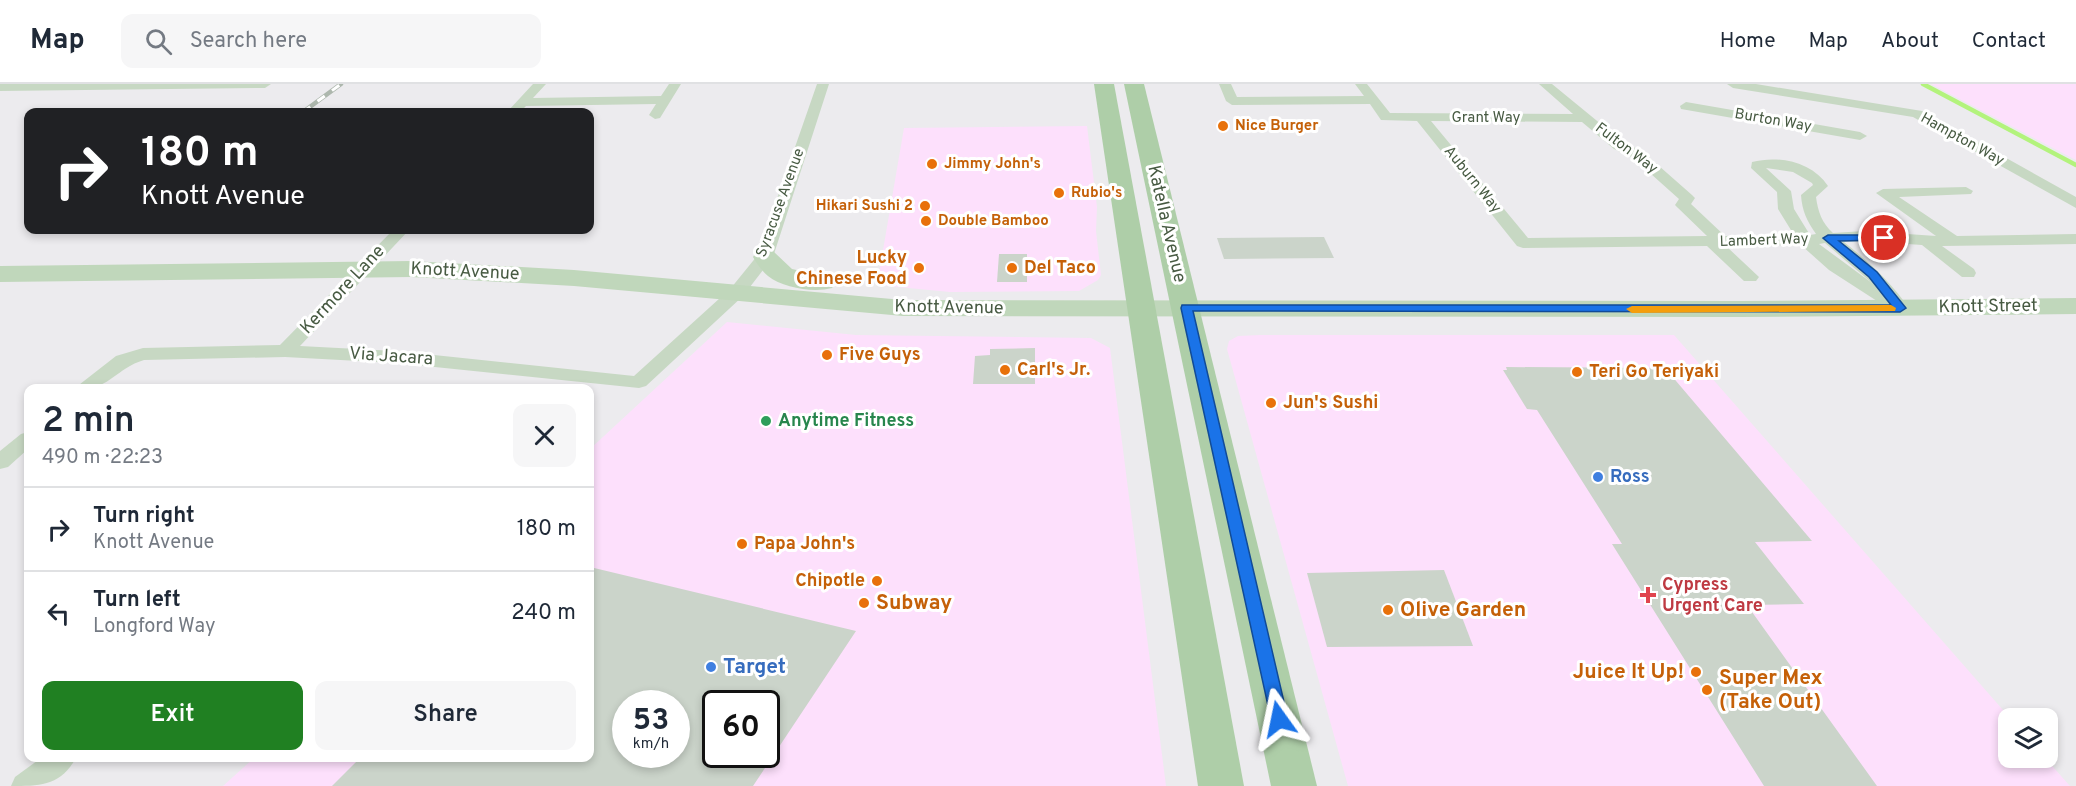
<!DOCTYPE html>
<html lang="en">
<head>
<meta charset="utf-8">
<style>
	body { margin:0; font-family:Overpass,sans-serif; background:#f6f6f7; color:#1f2937; height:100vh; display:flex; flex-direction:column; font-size:22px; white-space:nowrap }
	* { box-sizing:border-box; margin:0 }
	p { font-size:20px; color:#747a83 }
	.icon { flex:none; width:33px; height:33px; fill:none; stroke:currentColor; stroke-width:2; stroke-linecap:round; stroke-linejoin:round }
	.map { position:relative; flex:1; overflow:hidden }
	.details { position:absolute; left:24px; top:300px; width:570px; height:378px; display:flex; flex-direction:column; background:#fff; border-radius:12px; box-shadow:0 3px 9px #0003 }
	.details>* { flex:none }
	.hud { position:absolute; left:24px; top:24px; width:570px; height:126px; border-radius:12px; box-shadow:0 3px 9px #0003; background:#202124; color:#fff; overflow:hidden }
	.buttons { position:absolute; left:1998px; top:624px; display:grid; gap:12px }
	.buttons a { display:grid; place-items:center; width:60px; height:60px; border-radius:12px; background:#fff; box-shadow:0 3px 9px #0003; font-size:30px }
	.speed { position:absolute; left:612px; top:606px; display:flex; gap:12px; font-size:30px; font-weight:700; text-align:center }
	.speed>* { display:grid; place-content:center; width:78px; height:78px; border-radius:50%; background:#fff; box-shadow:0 3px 9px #0003; line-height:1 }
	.speed small { font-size:15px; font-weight:400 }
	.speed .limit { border:3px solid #111; border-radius:9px; background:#fff; color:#111 }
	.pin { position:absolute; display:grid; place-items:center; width:51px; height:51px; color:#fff; margin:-26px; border:3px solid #fff; border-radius:50%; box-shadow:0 2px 6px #0007 }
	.me { position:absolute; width:66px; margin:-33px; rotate:348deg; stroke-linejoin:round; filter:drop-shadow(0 0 4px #0008) }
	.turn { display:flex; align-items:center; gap:21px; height:126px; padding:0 18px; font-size:27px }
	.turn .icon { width:78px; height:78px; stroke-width:2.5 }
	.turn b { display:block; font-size:42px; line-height:51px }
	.round { display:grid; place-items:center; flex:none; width:63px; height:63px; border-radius:12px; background:#f6f6f7 }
	.summary { display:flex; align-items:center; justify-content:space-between; height:102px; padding:0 18px }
	h1 { font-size:36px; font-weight:600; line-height:45px }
	.primary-button { display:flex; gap:12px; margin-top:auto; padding:12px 18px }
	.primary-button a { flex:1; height:69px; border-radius:12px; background:#208022; color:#fff; font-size:24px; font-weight:600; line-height:69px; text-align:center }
	.primary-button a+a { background:#f6f6f7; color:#1f2937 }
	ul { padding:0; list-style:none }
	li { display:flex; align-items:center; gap:18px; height:84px; padding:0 18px; border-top:2px solid #e0e1e3 }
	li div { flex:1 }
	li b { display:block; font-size:22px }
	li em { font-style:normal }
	header { display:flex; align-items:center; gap:36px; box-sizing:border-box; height:84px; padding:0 30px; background:#fff; border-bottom:2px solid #e0e1e3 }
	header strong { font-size:28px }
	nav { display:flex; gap:33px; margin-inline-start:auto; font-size:21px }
	.search { width:420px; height:54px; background:#f6f6f7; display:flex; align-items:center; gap:15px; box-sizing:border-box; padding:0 21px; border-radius:12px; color:#747a83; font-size:22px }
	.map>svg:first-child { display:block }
</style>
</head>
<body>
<header>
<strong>Map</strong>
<div class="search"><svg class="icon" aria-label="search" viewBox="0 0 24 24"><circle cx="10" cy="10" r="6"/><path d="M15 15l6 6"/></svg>Search here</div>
<nav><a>Home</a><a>Map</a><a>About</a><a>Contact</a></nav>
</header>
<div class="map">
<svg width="2076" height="702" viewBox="0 0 2076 702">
	<rect width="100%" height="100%" fill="#ecebee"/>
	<!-- commercial -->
	<g fill="#fde0fc" fill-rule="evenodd">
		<polygon points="1931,0 2076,0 2076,76"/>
		<polygon points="1087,42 1097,123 1096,147 1101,191 1098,196 1079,207 950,208 877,201 904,44"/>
		<path d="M727,238L856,251L1091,254L1110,264L1166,702H223L254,674H590V365ZM626,620H676V670H626ZM716,620H766V670H716Z"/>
		<polygon points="1260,251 1674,251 2010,634 2008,634 2008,674 2045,674 2070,702 1348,702 1227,265 1229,257 1238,252"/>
	</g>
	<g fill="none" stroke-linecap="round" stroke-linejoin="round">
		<!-- stream -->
		<polyline stroke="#b3f37c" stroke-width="4.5" points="1923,0 2076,81"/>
	</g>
	<!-- building -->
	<g fill="#cbd4ca" fill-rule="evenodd">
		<polygon points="1324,153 1334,174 1224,175 1217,154"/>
		<polygon points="999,170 1027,170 1027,198 997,198"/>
		<polygon points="1035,264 1035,300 973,300 975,272 990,271 990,265"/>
		<polygon points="1506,283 1665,284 1812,457 1755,458 1804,520 1747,521 1877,702 1764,702 1612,460 1622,460 1537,326 1527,325 1503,286 1507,286"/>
		<path d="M590,483L856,547L753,702H332L360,674H590ZM626,620H676V670H626ZM716,620H766V670H716Z"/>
		<polygon points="1444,486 1473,562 1327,563 1307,489"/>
	</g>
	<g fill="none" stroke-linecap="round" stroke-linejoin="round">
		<!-- street -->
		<g fill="#c7d8c3" fill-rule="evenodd">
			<polygon points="0,0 271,0 265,4 0,7"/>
			<polygon points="533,0 546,0 533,14 661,12 669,0 681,0 660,34 655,35 649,31 656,20 526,22 520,28 507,28"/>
			<path d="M817,0H829L773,173L743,212L646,302L639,304L396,279L285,273L144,276C114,285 109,308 75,304L116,272L143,264L280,261L393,146H409L300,262L396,267L634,292L731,204L757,172Z"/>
			<path d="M1219,0H1231L1237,13L1364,12L1355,0H1367L1390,29L1573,30L1539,0H1552L1624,59L1642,67L1692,111L1695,114L1691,120L1725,152L1794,151L1778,125L1777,108L1751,84L1752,78C1779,71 1812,78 1828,102L1816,113C1818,128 1822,139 1833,149L1864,147L1936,152L1876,109L1883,105L1966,103L1973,107L1971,110L1899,113L1957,152L2076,150V160L1942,162L1974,185L1976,189L1974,193H1962L1922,161L1864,157L1844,158C1869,178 1890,197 1909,224L1906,228H1894L1829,186L1801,161L1726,162L1759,193L1756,197H1744L1707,162L1523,164L1517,162L1417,37L1381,36L1370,20L1232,21L1226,17ZM1431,37L1582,38L1614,65L1632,73L1679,115L1675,121L1678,124L1707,152L1528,154ZM1766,84L1793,88L1812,99L1813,101L1801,111C1802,127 1807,137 1816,150L1810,151L1794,125L1791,107ZM1825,159L1872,199L1819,160Z"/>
			<polygon points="1727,0 1756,0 1922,27 2076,113 2076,124 1913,33 1733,4"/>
			<polygon points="1686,18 1860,48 1867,52 1860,56 1681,25 1680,22"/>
			<polygon points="28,348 28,365 8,383 0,385 0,367 21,350"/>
			<path d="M41,674H76C60,702 40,702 11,702L15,693Z"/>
		</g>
		<!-- secondary -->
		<g fill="#c0d7bb" fill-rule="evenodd">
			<path d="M765,166L774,168L792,185L832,194L836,199L832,204C814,209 783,204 768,192C762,187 757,180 753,173L756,168Z"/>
			<polygon points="411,177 574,186 903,216 1741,217 2076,214 2076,230 1741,233 903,232 574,202 411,193 0,198 0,182"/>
		</g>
		<!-- primary -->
		<g fill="#aecea8" fill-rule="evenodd">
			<polygon points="1094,0 1114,0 1244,702 1198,702"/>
			<polygon points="1124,0 1144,0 1317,702 1271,702"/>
		</g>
		<defs>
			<polyline id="rail" points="303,28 341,0"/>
		</defs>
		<!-- rail casing -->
		<use href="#rail" stroke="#adb7ad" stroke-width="4.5"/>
		<!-- rail -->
		<use href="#rail" stroke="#fff" stroke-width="3" stroke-dasharray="9" stroke-linecap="butt"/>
	</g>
	<!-- route -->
	<polygon fill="#1a73e8" stroke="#114b97" stroke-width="1.5" points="1884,151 1890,154 1888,156 1839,157 1877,188 1906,224 1900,228 1193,227 1288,635 1285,640 1279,642 1272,640 1181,224 1182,221 1891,221 1869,193 1823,154 1828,151"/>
	<!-- slow -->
	<polygon fill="#f59e0b" points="1891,221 1896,224 1895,227 1632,229 1626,225 1632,222"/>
	<!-- markers -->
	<g fill="#e8710a" stroke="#fff" stroke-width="2">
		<circle cx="1223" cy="42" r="6"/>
		<circle cx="932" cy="80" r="6"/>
		<circle cx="1059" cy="109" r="6"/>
		<circle cx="925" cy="122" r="6"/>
		<circle cx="926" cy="137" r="6"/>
		<circle cx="919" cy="184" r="6"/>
		<circle cx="1012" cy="184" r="6"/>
		<circle cx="827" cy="271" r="6"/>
		<circle cx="1005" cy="286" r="6"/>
		<circle cx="1577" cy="288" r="6"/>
		<circle cx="1271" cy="319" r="6"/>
		<circle cx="742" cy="460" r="6"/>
		<circle cx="877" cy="497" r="6"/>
		<circle cx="864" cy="519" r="6"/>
		<circle cx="1388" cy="526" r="6"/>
		<circle cx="1696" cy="588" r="6"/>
		<circle cx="1707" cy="606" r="6"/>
	</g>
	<circle fill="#2e9e5b" stroke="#fff" stroke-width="2" cx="766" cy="337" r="6"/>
	<g fill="#3f7fe0" stroke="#fff" stroke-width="2">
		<circle cx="1598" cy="393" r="6"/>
		<circle cx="711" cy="583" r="6"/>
	</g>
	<path fill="#e0444e" stroke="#fff" stroke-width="2" d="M1645 502h6v6h6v6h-6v6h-6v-6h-6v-6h6z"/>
	<g text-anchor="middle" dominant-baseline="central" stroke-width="6" stroke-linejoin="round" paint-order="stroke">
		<!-- far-street labels -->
		<g font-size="15" fill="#475a42" stroke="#fff">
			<text x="1486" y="34">Grant Way</text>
			<text transform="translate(1773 37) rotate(10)">Burton Way</text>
			<text transform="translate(1962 56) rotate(29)">Hampton Way</text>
			<text transform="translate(1626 65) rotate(37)">Fulton Way</text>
			<text transform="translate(1472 96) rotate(51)">Auburn Way</text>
			<text transform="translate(781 119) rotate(-70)">Syracuse Avenue</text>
			<text transform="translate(1764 157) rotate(-2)">Lambert Way</text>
		</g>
		<!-- far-food labels -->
		<g font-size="15" font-weight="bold" fill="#c56008" stroke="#fff" text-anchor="start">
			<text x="1235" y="42">Nice Burger</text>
			<text x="944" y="80">Jimmy John's</text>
			<text x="1071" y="109">Rubio's</text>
			<text x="913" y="122" text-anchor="end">Hikari Sushi 2</text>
			<text x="938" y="137">Double Bamboo</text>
		</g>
		<!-- street labels -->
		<g font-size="18" fill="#475a42" stroke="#fff">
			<text transform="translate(1166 140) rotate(77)">Katella Avenue</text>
			<text transform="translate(465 188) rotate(3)">Knott Avenue</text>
			<text transform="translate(343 206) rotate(-47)">Kermore Lane</text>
			<text transform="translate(1988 223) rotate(-1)">Knott Street</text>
			<text transform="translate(949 224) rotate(1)">Knott Avenue</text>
			<text transform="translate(391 273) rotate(4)">Via Jacara</text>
		</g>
		<!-- food labels -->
		<g font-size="18" font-weight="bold" fill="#c56008" stroke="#fff" text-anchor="start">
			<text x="907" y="174" text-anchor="end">Lucky<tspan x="907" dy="21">Chinese Food</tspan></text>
			<text x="1024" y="184">Del Taco</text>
			<text x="839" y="271">Five Guys</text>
			<text x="1017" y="286">Carl's Jr.</text>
			<text x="1589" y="288">Teri Go Teriyaki</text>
			<text x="1283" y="319">Jun's Sushi</text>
			<text x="754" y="460">Papa John's</text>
			<text x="865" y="497" text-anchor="end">Chipotle</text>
		</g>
		<!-- leisure labels -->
		<g font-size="18" font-weight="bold" fill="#27864d" stroke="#fff" text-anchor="start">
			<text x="778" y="337">Anytime Fitness</text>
		</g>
		<!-- shop labels -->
		<g font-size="18" font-weight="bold" fill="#366cbe" stroke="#fff" text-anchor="start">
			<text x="1610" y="393">Ross</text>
		</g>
		<!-- health labels -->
		<g font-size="18" font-weight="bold" fill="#be3a42" stroke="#fff" text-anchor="start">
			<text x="1662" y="501">Cypress<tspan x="1662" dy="21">Urgent Care</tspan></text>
		</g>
		<!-- near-food labels -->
		<g font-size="21" font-weight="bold" fill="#c56008" stroke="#fff" text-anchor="start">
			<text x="876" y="519">Subway</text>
			<text x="1400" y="526">Olive Garden</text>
			<text x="1684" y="588" text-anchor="end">Juice It Up!</text>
			<text x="1719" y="594">Super Mex<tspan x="1719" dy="24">(Take Out)</tspan></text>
		</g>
		<!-- near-shop labels -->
		<g font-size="21" font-weight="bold" fill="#366cbe" stroke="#fff" text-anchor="start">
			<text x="723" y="583">Target</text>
		</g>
	</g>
</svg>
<div class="buttons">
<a><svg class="icon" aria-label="layers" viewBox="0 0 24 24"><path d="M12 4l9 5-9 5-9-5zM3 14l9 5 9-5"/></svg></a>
</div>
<div class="speed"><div>53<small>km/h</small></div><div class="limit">60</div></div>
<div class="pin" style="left:1884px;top:154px;background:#d93025"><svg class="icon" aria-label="arrive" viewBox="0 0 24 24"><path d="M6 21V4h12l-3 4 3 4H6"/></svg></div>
<svg class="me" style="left:1279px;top:635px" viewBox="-20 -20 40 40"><path d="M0-17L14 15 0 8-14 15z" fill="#1a73e8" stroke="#fff" stroke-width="4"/></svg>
<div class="hud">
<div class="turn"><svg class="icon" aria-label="right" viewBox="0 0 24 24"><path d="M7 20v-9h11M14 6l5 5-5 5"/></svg><div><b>180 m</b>Knott Avenue</div></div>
</div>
<section class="details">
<div class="summary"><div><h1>2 min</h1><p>490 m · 22:23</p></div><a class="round"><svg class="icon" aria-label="close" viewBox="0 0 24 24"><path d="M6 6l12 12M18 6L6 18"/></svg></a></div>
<ul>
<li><svg class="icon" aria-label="right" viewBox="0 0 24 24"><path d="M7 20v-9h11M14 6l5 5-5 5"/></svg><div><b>Turn right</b><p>Knott Avenue</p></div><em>180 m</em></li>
<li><svg class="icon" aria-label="left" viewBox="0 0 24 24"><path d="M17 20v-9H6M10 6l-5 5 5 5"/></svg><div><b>Turn left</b><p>Longford Way</p></div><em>240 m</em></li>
</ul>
<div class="primary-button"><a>Exit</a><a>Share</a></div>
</section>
</div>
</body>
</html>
